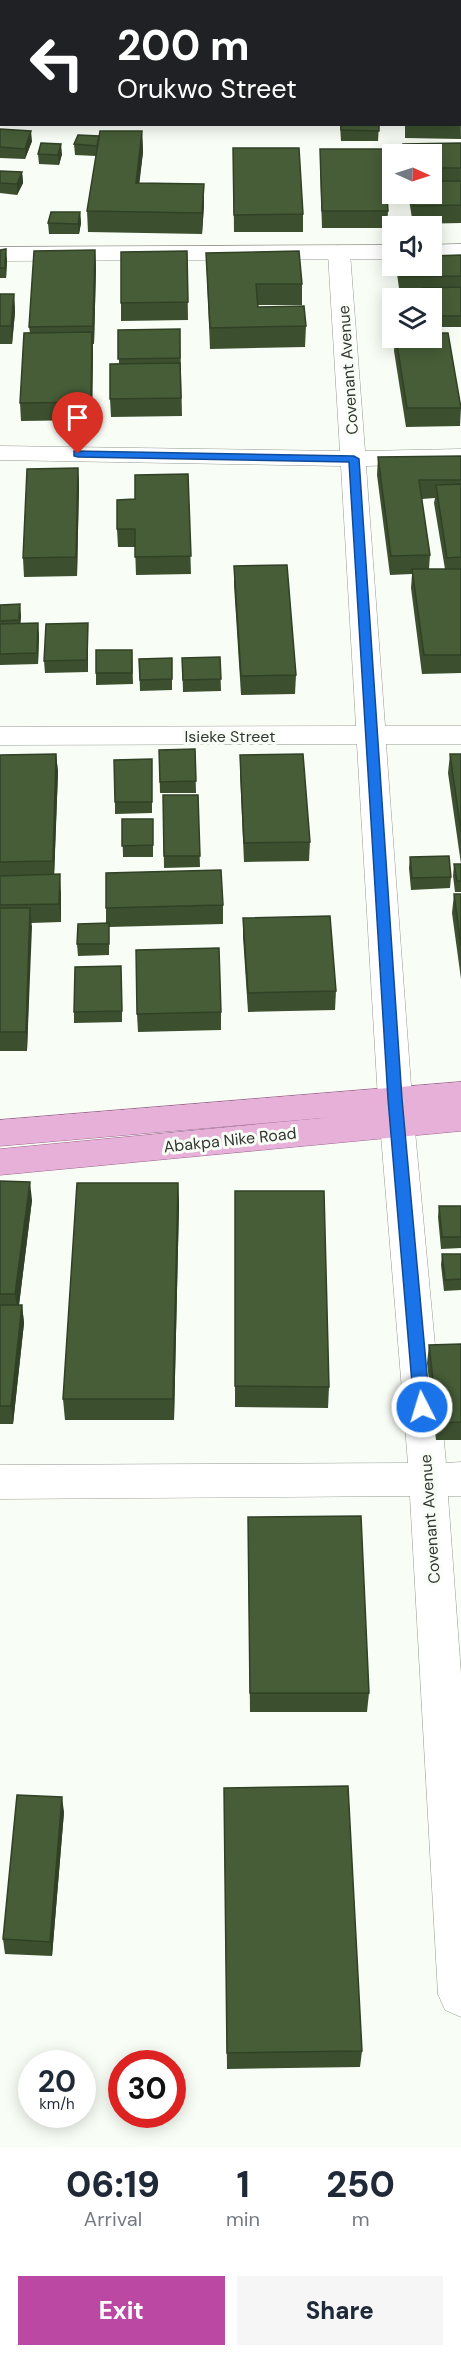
<!DOCTYPE html>
<html lang="en">
<head>
<meta charset="utf-8">
<style>
	body { margin:0; font-family:"DM Sans",sans-serif; background:#f6f6f7; color:#1f2937; height:100vh; display:flex; flex-direction:column; font-size:22px; white-space:nowrap }
	* { box-sizing:border-box; margin:0 }
	p { font-size:20px; color:#747a83 }
	.icon { flex:none; width:33px; height:33px; fill:none; stroke:currentColor; stroke-width:2; stroke-linecap:round; stroke-linejoin:round }
	.map { position:relative; height:2147px; overflow:hidden }
	.drawer { display:flex; flex-direction:column; background:#fff; flex:1 }
	.drawer>* { flex:none }
	.top-card { position:absolute; left:0px; top:0px; width:462px; height:126px; box-shadow:0 3px 15px #0003; background:#202124; color:#fff; overflow:hidden }
	.needle { width:39px; rotate:93deg }
	.tools { position:absolute; left:382px; top:144px; display:grid; gap:12px }
	.tools a { display:grid; place-items:center; width:60px; height:60px; border-radius:0px; background:#fff; box-shadow:0 3px 15px #0003; font-size:30px }
	.speed { position:absolute; left:18px; top:2050px; display:flex; gap:12px; font-size:30px; font-weight:700; text-align:center }
	.speed>* { display:grid; place-content:center; width:78px; height:78px; border-radius:50%; background:#fff; box-shadow:0 3px 15px #0003; line-height:1 }
	.speed small { font-size:15px; font-weight:400 }
	.speed .limit { border:9px solid #d22; background:#fff; color:#111 }
	.pin { position:absolute; display:grid; place-items:center; width:51px; height:51px; color:#fff; margin:-62px -26px; border-radius:50% 50% 50% 0; rotate:-45deg; box-shadow:0 0 6px #0007 }
	.pin .icon { rotate:45deg }
	.me { position:absolute; width:66px; margin:-33px; rotate:355deg; stroke-linejoin:round; filter:drop-shadow(0 0 4px #0008) }
	.turn { display:flex; align-items:center; gap:21px; height:126px; padding:0 18px; font-size:27px }
	.turn .icon { width:78px; height:78px; stroke-width:2.5 }
	.turn b { display:block; font-size:42px; line-height:51px }
	.eta { display:flex; justify-content:space-evenly; align-items:center; height:102px; text-align:center }
	.eta b { font-size:36px; font-weight:800; line-height:42px }
	.cta { display:flex; gap:12px; margin-top:auto; padding:12px 18px }
	.cta a { flex:1; height:69px; border-radius:0px; background:#bb49a4; color:#fff; font-size:24px; font-weight:800; line-height:69px; text-align:center }
	.cta a+a { background:#f6f6f7; color:#1f2937 }
	.map>svg:first-child { display:block }
</style>
</head>
<body>
<div class="map">
<svg width="461" height="2147" viewBox="0 0 461 2147">
	<rect width="100%" height="100%" fill="#f8fdf5"/>
	<g fill="none" stroke-linecap="round" stroke-linejoin="round">
		<defs>
			<g id="minor">
				<rect x="196" y="0" width="18" height="2"/>
				<polygon points="339,246 347,248 350,253 365,451 461,449 461,463 366,466 385,726 461,726 461,744 386,744 412,1099 446,1463 461,1462 461,1496 448,1496 461,1674 461,2017 445,2010 438,1994 410,1496 0,1499 0,1465 408,1463 378,1099 357,744 0,745 0,727 356,726 341,466 0,460 0,446 340,451 328,253 331,248"/>
			</g>
			<g id="tertiary">
				<polygon points="461,244 461,258 432,259 432,245"/>
				<polygon points="393,245 393,259 0,261 0,247"/>
			</g>
			<polygon id="primary" points="461,1082 461,1131 0,1175 0,1149 333,1117 0,1146 0,1120"/>
		</defs>
		<!-- minor casing -->
		<use href="#minor" stroke="#959a92" stroke-width="1"/>
		<!-- tertiary casing -->
		<use href="#tertiary" stroke="#959a92" stroke-width="1"/>
		<!-- primary casing -->
		<use href="#primary" stroke="#9d638f" stroke-width="1"/>
		<!-- minor -->
		<use href="#minor" fill="#fff" fill-rule="evenodd"/>
		<!-- tertiary -->
		<use href="#tertiary" fill="#fff" fill-rule="evenodd"/>
		<!-- primary -->
		<use href="#primary" fill="#e6b0d9" fill-rule="evenodd"/>
	</g>
	<!-- wall -->
	<g fill="#3c502f" fill-rule="evenodd">
		<polygon points="460,67 461,139 405,138 405,124 460,124"/>
		<rect x="0" y="69" width="2" height="49"/>
		<polygon points="340,124 379,124 378,141 341,141"/>
		<polygon points="0,129 32,141 25,159 0,158"/>
		<polygon points="142,131 143,152 139,183 204,205 202,234 88,232 87,211 96,156 75,155 74,144 99,136"/>
		<polygon points="461,143 461,223 413,224 408,194 432,194 432,154 402,154 403,144"/>
		<polygon points="233,148 303,214 303,232 234,232"/>
		<polygon points="320,149 388,211 387,228 322,228 320,166"/>
		<polygon points="38,154 62,154 59,165 39,164"/>
		<polygon points="0,171 22,172 23,183 17,195 0,193"/>
		<polygon points="80,212 81,223 79,234 49,234 48,223"/>
		<polygon points="0,250 7,260 6,278 0,278"/>
		<polygon points="95,250 96,268 94,344 93,344 92,420 21,421 20,403 30,333 29,327"/>
		<polygon points="187,251 188,320 121,321 121,303"/>
		<polygon points="206,253 302,284 302,305 258,305 258,307 306,326 305,347 210,349"/>
		<polygon points="461,255 461,327 432,327 432,298 421,298 422,294 400,295 397,274 397,266 432,266"/>
		<polygon points="0,294 14,294 15,312 12,344 0,344"/>
		<polygon points="180,329 182,416 111,417 110,399 119,364 118,330"/>
		<polygon points="395,338 432,338 461,408 460,426 406,427 394,351"/>
		<path d="M461,456V673L422,674L411,588L412,574L390,575L377,475L378,457ZM435,498L434,503L445,569H429L430,555L422,499Z"/>
		<polygon points="78,468 79,486 77,576 24,577 23,558"/>
		<polygon points="188,474 191,574 136,575 135,547 118,547 117,529 135,499"/>
		<polygon points="234,566 296,675 295,694 241,695 234,585"/>
		<polygon points="0,605 21,615 20,624 39,635 38,664 0,665"/>
		<polygon points="88,623 88,672 45,673 44,661"/>
		<polygon points="132,650 133,684 96,685 96,673"/>
		<polygon points="220,657 221,691 183,692 182,658"/>
		<polygon points="172,658 172,690 140,691 139,659"/>
		<polygon points="195,749 196,793 160,793 159,750"/>
		<polygon points="56,754 58,772 54,874 61,893 61,922 31,923 27,1051 0,1051 0,755"/>
		<polygon points="450,754 461,754 461,892 455,892 453,876 454,864 461,864 448,773"/>
		<polygon points="240,755 310,842 309,861 244,862 240,774"/>
		<polygon points="152,759 152,813 115,814 115,802"/>
		<polygon points="163,795 198,795 200,867 164,868"/>
		<polygon points="122,819 153,819 153,857 123,857"/>
		<polygon points="410,857 451,877 450,888 411,890 409,868"/>
		<polygon points="454,894 461,894 461,979 452,913"/>
		<polygon points="223,905 223,924 109,927 109,955 78,956 77,944 106,923 106,908"/>
		<polygon points="243,918 336,991 335,1010 248,1012 243,937"/>
		<polygon points="122,977 122,1022 74,1023 74,1012"/>
		<polygon points="221,1012 221,1030 138,1032 137,1014"/>
		<polygon points="0,1181 32,1200 19,1305 22,1305 24,1323 13,1424 0,1424"/>
		<polygon points="178,1183 179,1205 174,1420 65,1420 63,1399"/>
		<polygon points="235,1191 329,1387 328,1408 235,1407"/>
		<polygon points="439,1206 461,1206 461,1248 441,1249 438,1217"/>
		<polygon points="442,1254 461,1254 461,1290 444,1291 441,1265"/>
		<polygon points="461,1344 461,1440 436,1440 427,1363 429,1345"/>
		<polygon points="248,1537 369,1693 367,1712 250,1712"/>
		<polygon points="224,1788 362,2051 360,2067 227,2069"/>
		<polygon points="64,1812 52,1956 5,1954 3,1939"/>
	</g>
	<!-- shaded-wall -->
	<g fill="#314126">
		<polygon points="31,131 32,141 25,159 25,149"/>
		<polygon points="142,131 143,152 137,204 136,183"/>
		<polygon points="61,144 62,154 59,165 58,155"/>
		<polygon points="22,172 23,183 17,195 17,184"/>
		<polygon points="204,184 204,205 202,234 202,213"/>
		<polygon points="80,212 81,223 79,234 78,224"/>
		<polygon points="6,249 7,260 6,278 5,268"/>
		<polygon points="95,250 96,268 94,344 93,326"/>
		<polygon points="14,294 15,312 12,344 11,326"/>
		<polygon points="92,332 93,350 92,420 91,402"/>
		<polygon points="78,468 79,486 77,576 76,557"/>
		<polygon points="20,604 21,615 20,632 19,620"/>
		<polygon points="38,623 39,635 38,664 37,653"/>
		<polygon points="88,623 88,672 87,660"/>
		<polygon points="56,754 58,772 54,880 53,861"/>
		<polygon points="60,874 61,893 61,922 59,904"/>
		<polygon points="30,908 32,927 27,1051 26,1032"/>
		<polygon points="30,1182 32,1200 18,1313 15,1294"/>
		<polygon points="178,1183 179,1205 174,1420 173,1399"/>
		<polygon points="22,1305 24,1323 13,1424 11,1406"/>
		<polygon points="62,1797 64,1812 52,1956 50,1942"/>
	</g>
	<!-- building -->
	<g fill="#465d37" stroke="#314126" stroke-width="1.5">
		<rect x="48" y="0" width="51" height="2"/>
		<rect x="232" y="0" width="140" height="2"/>
		<rect x="460" y="67" width="1" height="23"/>
		<polygon points="0,69 2,69 2,97 0,98"/>
		<polygon points="341,124 379,124 379,131 341,130"/>
		<polygon points="0,129 31,131 25,149 0,147"/>
		<polygon points="100,131 142,131 136,183 204,184 202,213 87,211"/>
		<polygon points="78,135 99,136 97,146 74,144"/>
		<polygon points="41,143 61,144 58,155 38,154"/>
		<polygon points="461,143 461,168 432,168 432,154 405,154 403,144"/>
		<polygon points="233,148 299,148 303,214 234,215"/>
		<polygon points="320,149 384,149 388,211 322,211"/>
		<polygon points="432,170 434,181 461,181 461,205 414,206 412,194 432,194"/>
		<polygon points="0,171 22,172 17,184 0,183"/>
		<polygon points="51,212 80,212 78,224 48,223"/>
		<polygon points="6,249 5,268 0,268 0,250"/>
		<polygon points="95,250 93,326 29,327 34,251"/>
		<polygon points="187,251 188,302 121,303 121,252"/>
		<polygon points="299,251 302,284 256,284 258,307 304,306 306,326 210,328 206,253"/>
		<polygon points="461,255 461,276 401,277 399,266 432,266 432,256"/>
		<polygon points="461,287 461,316 432,316 432,298 424,298 422,288"/>
		<polygon points="0,294 14,294 11,326 0,326"/>
		<polygon points="180,329 180,358 118,359 118,330"/>
		<polygon points="92,332 91,402 20,403 24,333"/>
		<polygon points="432,333 448,333 461,408 407,408 396,338 432,338"/>
		<polygon points="180,363 181,398 110,399 110,364"/>
		<polygon points="461,456 461,480 419,480 430,555 391,556 378,457"/>
		<polygon points="78,468 76,557 23,558 27,469"/>
		<polygon points="188,474 191,556 135,557 135,529 117,529 117,500 135,499 135,475"/>
		<polygon points="461,484 461,557 447,558 436,485"/>
		<polygon points="287,565 296,675 241,676 234,566"/>
		<polygon points="412,569 461,569 461,655 424,655"/>
		<polygon points="20,604 19,620 0,621 0,605"/>
		<polygon points="38,623 37,653 0,654 0,624"/>
		<polygon points="88,623 87,660 44,661 46,624"/>
		<rect x="96" y="650" width="36" height="23"/>
		<polygon points="220,657 221,679 183,680 182,658"/>
		<polygon points="172,658 172,679 140,680 139,659"/>
		<polygon points="195,749 196,781 160,782 159,750"/>
		<polygon points="56,754 53,861 0,862 0,755"/>
		<polygon points="303,754 310,842 244,843 240,755"/>
		<polygon points="450,754 461,754 461,832"/>
		<polygon points="152,759 152,802 115,802 114,760"/>
		<polygon points="163,795 198,795 200,856 164,856"/>
		<polygon points="122,819 153,819 153,845 122,846"/>
		<polygon points="449,856 451,877 412,878 410,857"/>
		<polygon points="454,864 461,864 461,881 457,881"/>
		<polygon points="221,870 223,905 106,908 106,873"/>
		<polygon points="60,874 59,904 0,905 0,876"/>
		<polygon points="454,894 461,894 461,946"/>
		<polygon points="0,908 30,908 26,1032 0,1032"/>
		<polygon points="330,916 336,991 248,993 243,918"/>
		<polygon points="109,923 109,944 77,944 78,924"/>
		<polygon points="219,948 221,1012 137,1014 136,950"/>
		<polygon points="121,966 122,1011 74,1012 75,967"/>
		<polygon points="0,1181 30,1182 15,1294 0,1294"/>
		<polygon points="77,1183 178,1183 173,1399 63,1399"/>
		<polygon points="235,1191 324,1191 329,1387 235,1386"/>
		<polygon points="439,1206 461,1206 461,1237 442,1237"/>
		<polygon points="442,1254 461,1254 461,1279 445,1280"/>
		<polygon points="0,1305 22,1305 11,1406 0,1406"/>
		<polygon points="461,1344 461,1422 438,1423 429,1345"/>
		<polygon points="361,1516 369,1693 250,1693 248,1517"/>
		<polygon points="348,1786 362,2051 227,2053 224,1788"/>
		<polygon points="17,1795 62,1797 50,1942 3,1939"/>
	</g>
	<!-- route -->
	<polygon fill="#1a73e8" stroke="#114b97" stroke-width="1.5" points="74,451 354,456 359,459 402,1099 430,1407 427,1412 416,1412 414,1407 388,1099 349,462 78,457 74,456"/>
	<g text-anchor="middle" dominant-baseline="central" stroke-width="6" stroke-linejoin="round" paint-order="stroke">
		<!-- street labels -->
		<g font-size="16" fill="#343633" stroke="#f8fdf5">
			<text transform="translate(348 370) rotate(-94)">Covenant Avenue</text>
			<text x="230" y="736">Isieke Street</text>
			<text transform="translate(230 1140) rotate(-6)">Abakpa Nike Road</text>
			<text transform="translate(430 1519) rotate(-94)">Covenant Avenue</text>
		</g>
	</g>
</svg>
<div class="tools">
<a><svg class="needle" viewBox="-14 -14 28 28"><path d="M0-13l5 13h-10z" fill="#e53935"/><path d="M0 13l5-13h-10z" fill="#747a83"/></svg></a>
<a><svg class="icon" aria-label="sound" viewBox="0 0 24 24"><path d="M4 9h4l5-4v14l-5-4H4zM17 9q2 3 0 6"/></svg></a>
<a><svg class="icon" aria-label="layers" viewBox="0 0 24 24"><path d="M12 4l9 5-9 5-9-5zM3 14l9 5 9-5"/></svg></a>
</div>
<div class="speed"><div>20<small>km/h</small></div><div class="limit">30</div></div>
<div class="pin" style="left:78px;top:454px;background:#d93025"><svg class="icon" aria-label="arrive" viewBox="0 0 24 24"><path d="M6 21V4h12l-3 4 3 4H6"/></svg></div>
<svg class="me" style="left:422px;top:1407px" viewBox="-20 -20 40 40"><circle r="17" fill="#1a73e8" stroke="#fff" stroke-width="3"/><path d="M0-11L8 9 0 5-8 9z" fill="#fff"/></svg>
<div class="top-card">
<div class="turn"><svg class="icon" aria-label="left" viewBox="0 0 24 24"><path d="M17 20v-9H6M10 6l-5 5 5 5"/></svg><div><b>200 m</b>Orukwo Street</div></div>
</div>
</div>
<section class="drawer">
<div class="eta">
<div><b>06:19</b><p>Arrival</p></div>
<div><b>1</b><p>min</p></div>
<div><b>250</b><p>m</p></div>
</div>
<div class="cta"><a>Exit</a><a>Share</a></div>
</section>
</body>
</html>
